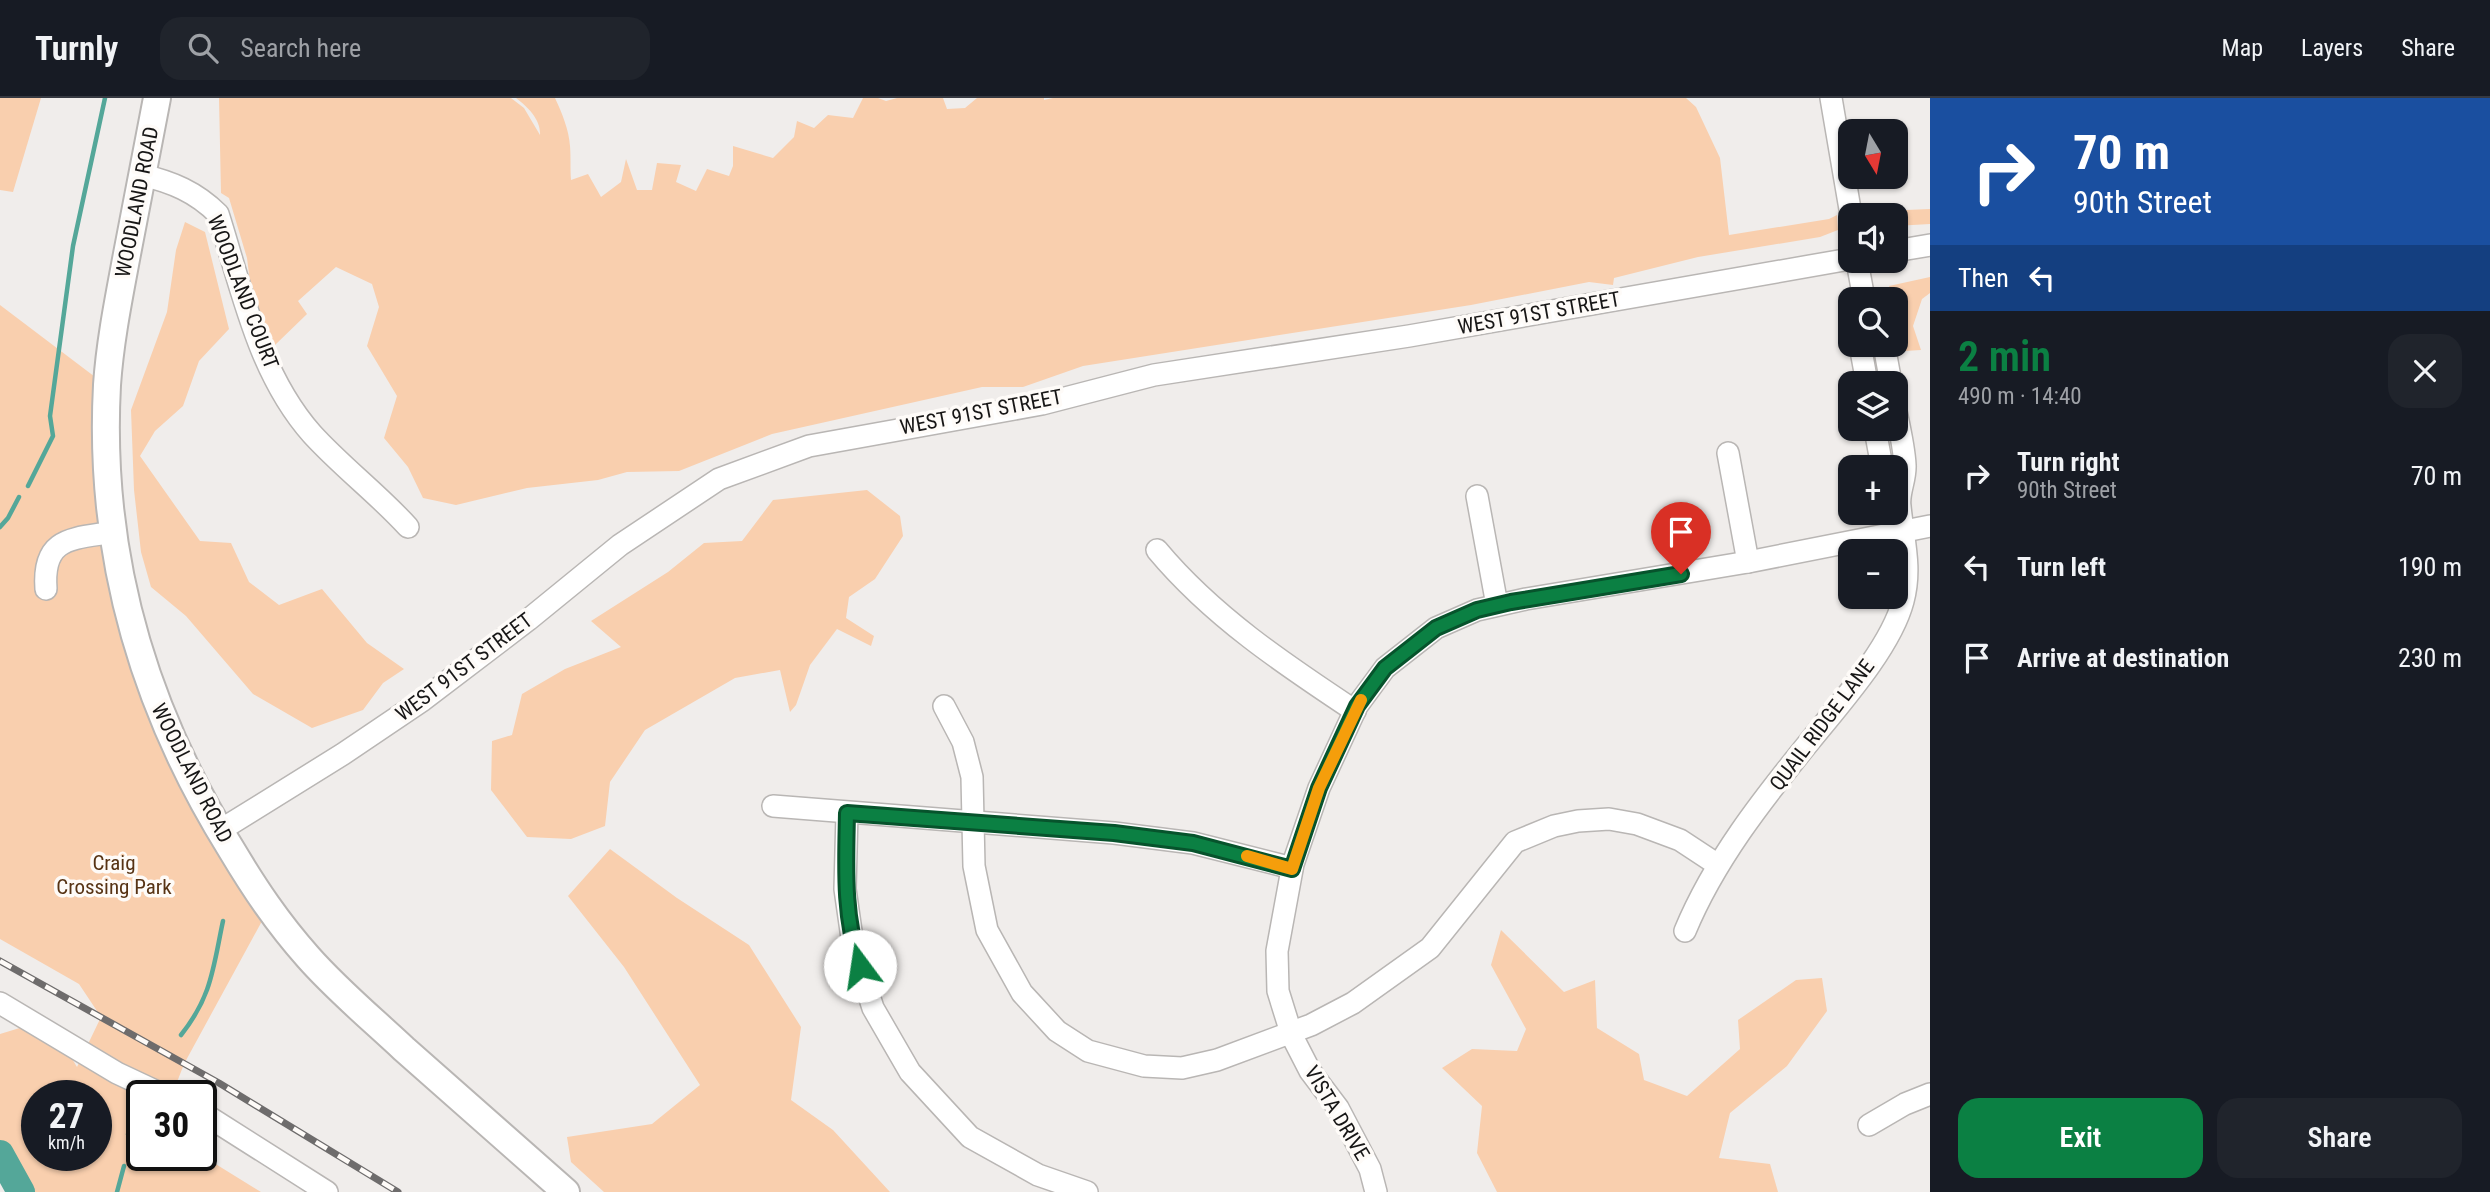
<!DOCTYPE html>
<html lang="en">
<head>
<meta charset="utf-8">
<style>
	body { margin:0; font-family:"Roboto Condensed",sans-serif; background:#20242c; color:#f1f3f6; height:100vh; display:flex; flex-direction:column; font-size:26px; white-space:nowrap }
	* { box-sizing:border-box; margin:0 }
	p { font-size:23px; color:#9ea1a6 }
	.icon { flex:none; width:38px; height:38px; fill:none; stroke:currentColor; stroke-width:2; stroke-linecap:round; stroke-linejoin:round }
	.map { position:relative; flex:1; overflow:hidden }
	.drawer { display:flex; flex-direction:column; background:#171b24; width:560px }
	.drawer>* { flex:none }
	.guide { background:#1a4fa0; color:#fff; overflow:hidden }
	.needle { width:46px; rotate:170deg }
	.buttons { position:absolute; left:1838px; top:21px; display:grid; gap:14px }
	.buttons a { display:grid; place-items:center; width:70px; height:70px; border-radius:14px; background:#171b24; box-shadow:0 2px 5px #0004; font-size:35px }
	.speed { position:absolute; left:21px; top:982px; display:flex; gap:14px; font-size:35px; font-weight:700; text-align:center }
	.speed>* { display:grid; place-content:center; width:91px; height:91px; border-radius:50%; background:#171b24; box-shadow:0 2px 5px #0004; line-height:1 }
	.speed small { font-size:18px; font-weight:400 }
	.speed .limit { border:4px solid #111; border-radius:10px; background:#fff; color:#111 }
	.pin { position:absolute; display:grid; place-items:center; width:60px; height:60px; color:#fff; margin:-72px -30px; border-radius:50% 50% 50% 0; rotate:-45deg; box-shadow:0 0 7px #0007 }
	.pin .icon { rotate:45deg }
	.me { position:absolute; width:77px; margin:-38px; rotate:346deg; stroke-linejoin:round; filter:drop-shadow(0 0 5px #0008) }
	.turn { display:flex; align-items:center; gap:24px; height:147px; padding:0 28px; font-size:32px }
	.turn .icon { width:91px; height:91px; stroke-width:2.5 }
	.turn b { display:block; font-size:49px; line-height:60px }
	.then { display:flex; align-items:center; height:66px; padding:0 28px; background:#0003; gap:14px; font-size:26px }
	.round { display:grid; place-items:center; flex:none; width:74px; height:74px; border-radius:21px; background:#20242c }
	.overview { display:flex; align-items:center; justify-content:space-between; height:119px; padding:0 28px }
	h1 { font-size:42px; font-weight:600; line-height:52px; color:#0b8043 }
	.cta { display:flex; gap:14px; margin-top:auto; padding:14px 28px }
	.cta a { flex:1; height:80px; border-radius:21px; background:#0b8043; color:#fff; font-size:28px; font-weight:600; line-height:80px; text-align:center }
	.cta a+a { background:#20242c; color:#f1f3f6 }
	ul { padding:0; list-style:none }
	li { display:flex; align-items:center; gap:21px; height:91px; padding:0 28px }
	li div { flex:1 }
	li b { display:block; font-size:26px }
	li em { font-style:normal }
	header { display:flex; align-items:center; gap:42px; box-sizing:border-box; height:98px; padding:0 35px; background:#171b24; border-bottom:2px solid #363941 }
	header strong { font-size:33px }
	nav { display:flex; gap:38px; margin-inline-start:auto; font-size:24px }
	.search { width:490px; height:63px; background:#20242c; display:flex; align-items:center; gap:18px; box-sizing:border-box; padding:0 24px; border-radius:21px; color:#9ea1a6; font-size:26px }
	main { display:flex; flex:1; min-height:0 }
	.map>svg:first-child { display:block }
</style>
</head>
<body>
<header>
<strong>Turnly</strong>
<div class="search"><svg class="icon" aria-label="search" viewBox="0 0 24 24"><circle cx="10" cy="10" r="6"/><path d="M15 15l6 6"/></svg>Search here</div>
<nav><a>Map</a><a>Layers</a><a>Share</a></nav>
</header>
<main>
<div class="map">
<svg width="1930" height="1094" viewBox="0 0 1930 1094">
	<rect width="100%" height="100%" fill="#f0edeb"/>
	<!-- green -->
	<g fill="#f9cfae" fill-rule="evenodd">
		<polygon points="0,0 41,0 13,94 0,92"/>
		<path d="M219,0H511L524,10L540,37C541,22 528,9 516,0H555C562,15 569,32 570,48C571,60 570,70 571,82L588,76L601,99L621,84L626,61L637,92H652L657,65L681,67L676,84L696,93L707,71L729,78L733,68V48L773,60L794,39L797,23L814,30L828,17L853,20L863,0H878L886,3L897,0H943L947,11L965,10L977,0H1044V2L1053,0H1686L1696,9L1720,60L1729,137L1829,121L1837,117L1838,132L1820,139L1698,159L1614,180L1613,187L1589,184L1471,207L1083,268L1023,289H982L772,336L679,373L627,374L598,382L527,390L456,407L423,400L408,369L384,340L397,298L367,248L379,209L372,186L336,169L298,203L307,216L274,248L253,208L247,160L229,100L221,95Z"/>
		<polygon points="1874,110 1906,112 1930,111 1930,126 1895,128 1895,117 1864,117 1862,111"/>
		<polygon points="185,124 205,134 229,231 199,263 183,308 155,333 140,358 200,443 231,445 249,484 279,507 322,491 367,545 404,571 383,585 363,612 312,630 253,596 186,518 151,489 141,454 134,392 131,312 167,214 176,152"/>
		<polygon points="1930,179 1930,195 1922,201 1913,228 1921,252 1905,253 1895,227 1895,201 1889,188"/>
		<path d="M0,207L107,288L135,540L268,812L184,966L172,997L142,998V1057H201L261,1094H21L0,1056V936L23,929L71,959L77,969L101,919L79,886L0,841ZM37,998H96V1057H37Z"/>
		<polygon points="867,392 900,418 903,438 875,481 849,499 846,520 874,538 871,548 837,531 810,567 796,607 790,614 780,572 735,580 645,632 610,684 605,728 571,741 527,739 491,692 492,643 512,637 522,596 565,571 621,549 591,523 668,474 704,445 742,443 773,402"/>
		<polygon points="610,751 677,800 749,847 801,929 791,1002 833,1032 890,1094 604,1094 571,1064 567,1039 652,1026 700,987 624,869 568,798"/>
		<polygon points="1501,832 1564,894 1595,882 1597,930 1639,956 1644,982 1687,998 1740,951 1738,922 1796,882 1822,880 1827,913 1787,968 1730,1015 1719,1060 1770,1066 1778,1094 1497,1094 1477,1055 1482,1008 1442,970 1472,951 1517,953 1526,931 1491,867"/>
	</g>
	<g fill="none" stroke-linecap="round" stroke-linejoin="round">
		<!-- stream -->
		<g stroke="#54a799" stroke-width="4.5">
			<polyline points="28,388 53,338 50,318 73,148 105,0"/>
			<polyline points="0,429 8,420 19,399"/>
			<path d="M181,937C212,898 213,870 223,823"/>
			<polyline points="128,1036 142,1008"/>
			<polyline points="117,1094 124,1068"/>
		</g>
		<!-- river -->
		<polyline stroke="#54a799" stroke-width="28" points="0,1056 21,1094"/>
		<defs>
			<g id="minor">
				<polyline points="1831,0 1851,117"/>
				<path d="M142,77C172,84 196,94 218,116C242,191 258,275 312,336C342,369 378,396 408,429"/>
				<polyline points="1895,153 1930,147"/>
				<polyline points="1857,163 1864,201"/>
				<polyline points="1860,247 1867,285"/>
				<polyline points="1884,247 1891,285"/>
				<polyline points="1875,331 1882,369"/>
				<polyline points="1728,355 1748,464"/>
				<polyline points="1477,398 1497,507"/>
				<path d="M1157,452C1212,518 1284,566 1355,613"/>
				<path d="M46,491C42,438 73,441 114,434"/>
				<polyline points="944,608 963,644 972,679 974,768 987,832 1022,895 1057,933 1088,953 1144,968 1182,970 1217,962 1311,927 1353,905 1430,850 1515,744 1554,728 1578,723 1609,721 1637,726 1680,742 1718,767"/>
				<polyline points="773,708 1114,735 1193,745 1292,770"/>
				<polyline points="847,715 845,791 853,847 873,910 910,974 970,1039 1038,1077 1087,1094"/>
				<polyline points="219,733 343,656 423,602 528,522 620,447 719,381 809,348 1042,306 1154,277 1409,238 1850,161"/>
				<path d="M1685,833C1714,763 1762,702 1810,643C1840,606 1891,549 1903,503C1912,470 1903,441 1900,408C1898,395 1906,381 1905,367C1904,348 1899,328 1895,309"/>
				<polyline points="0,905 117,975 166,998"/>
				<polyline points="201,1014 327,1094"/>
				<polyline points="1869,1027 1905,1006 1930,996"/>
				<polyline points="1376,1094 1370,1071 1338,1010 1310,973 1292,938 1278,893 1277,853 1293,766 1319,690 1357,608 1385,570 1436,530 1477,512 1526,501 1748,464 1930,428"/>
			</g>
			<path id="major" d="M157,0C147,52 137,104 127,156C119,199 110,243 107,287C98,455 143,610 231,751C255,791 277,824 308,859C337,892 372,921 404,951C458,999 512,1047 566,1094"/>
		</defs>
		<!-- minor casing -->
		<use href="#minor" stroke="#b9b6b4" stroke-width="24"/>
		<!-- major casing -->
		<use href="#major" stroke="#b9b6b4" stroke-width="30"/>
		<!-- minor -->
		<use href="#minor" stroke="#fff" stroke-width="21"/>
		<!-- major -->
		<use href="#major" stroke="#fff" stroke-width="26"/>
		<defs>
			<polyline id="rail" points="0,863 219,985 398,1094"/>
		</defs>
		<!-- rail casing -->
		<use href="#rail" stroke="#6e6c6c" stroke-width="7"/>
		<!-- rail -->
		<use href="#rail" stroke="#fefbf8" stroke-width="4.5" stroke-dasharray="13" stroke-linecap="butt"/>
	</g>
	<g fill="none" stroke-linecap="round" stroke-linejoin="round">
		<defs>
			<path id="route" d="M860,868C843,816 846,768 847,715L1114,735L1193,745L1292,771L1319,690L1357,608L1385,570L1436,530L1477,512L1511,504L1681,476"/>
		</defs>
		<!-- route casing -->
		<use href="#route" stroke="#07532c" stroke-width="18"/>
		<!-- route -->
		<use href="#route" stroke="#0b8043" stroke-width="12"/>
		<!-- slow -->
		<polyline stroke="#f59e0b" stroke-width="12" points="1247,758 1292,771 1319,690 1361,602"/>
	</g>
	<g text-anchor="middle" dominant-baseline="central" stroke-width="7" stroke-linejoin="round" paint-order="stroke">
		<!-- street labels -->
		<g font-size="21" fill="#171616" stroke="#fefbf8">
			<text transform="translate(137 104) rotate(-79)">WOODLAND ROAD</text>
			<text transform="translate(243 194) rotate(69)">WOODLAND COURT</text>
			<text transform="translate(1539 215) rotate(-10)">WEST 91ST STREET</text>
			<text transform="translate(981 314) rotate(-11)">WEST 91ST STREET</text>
			<text transform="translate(464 569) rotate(-37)">WEST 91ST STREET</text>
			<text transform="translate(1822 627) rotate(-53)">QUAIL RIDGE LANE</text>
			<text transform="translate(192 675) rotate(63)">WOODLAND ROAD</text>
			<text transform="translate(1337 1015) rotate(59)">VISTA DRIVE</text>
		</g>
		<!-- park labels -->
		<g font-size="21" fill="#573314" stroke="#fefbf8">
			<text x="114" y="765">Craig<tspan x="114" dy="24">Crossing Park</tspan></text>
		</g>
	</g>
</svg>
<div class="buttons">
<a><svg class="needle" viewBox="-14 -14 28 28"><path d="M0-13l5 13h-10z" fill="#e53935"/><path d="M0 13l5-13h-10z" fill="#9ea1a6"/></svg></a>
<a><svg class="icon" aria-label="sound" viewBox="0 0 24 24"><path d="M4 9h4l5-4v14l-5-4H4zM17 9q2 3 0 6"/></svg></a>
<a><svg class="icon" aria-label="search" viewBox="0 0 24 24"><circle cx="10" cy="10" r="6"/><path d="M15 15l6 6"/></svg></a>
<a><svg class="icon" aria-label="layers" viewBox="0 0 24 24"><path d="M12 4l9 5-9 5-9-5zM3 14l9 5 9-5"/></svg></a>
<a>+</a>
<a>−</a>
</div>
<div class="speed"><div>27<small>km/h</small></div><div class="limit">30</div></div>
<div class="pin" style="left:1681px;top:476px;background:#d93025"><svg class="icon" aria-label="arrive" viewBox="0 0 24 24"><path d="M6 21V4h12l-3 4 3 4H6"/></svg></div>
<svg class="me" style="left:860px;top:868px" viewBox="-20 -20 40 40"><circle r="19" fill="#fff"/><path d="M0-13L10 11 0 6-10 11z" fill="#0b8043"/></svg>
</div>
<section class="drawer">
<div class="guide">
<div class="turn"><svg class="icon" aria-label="right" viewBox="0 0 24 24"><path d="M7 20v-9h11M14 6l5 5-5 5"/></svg><div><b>70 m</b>90th Street</div></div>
<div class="then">Then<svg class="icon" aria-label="left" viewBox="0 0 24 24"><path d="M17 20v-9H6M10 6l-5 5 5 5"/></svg></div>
</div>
<div class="overview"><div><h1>2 min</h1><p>490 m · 14:40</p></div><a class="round"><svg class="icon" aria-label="close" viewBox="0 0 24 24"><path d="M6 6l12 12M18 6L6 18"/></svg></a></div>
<ul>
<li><svg class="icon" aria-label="right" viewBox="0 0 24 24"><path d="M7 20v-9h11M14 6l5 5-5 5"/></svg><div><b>Turn right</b><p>90th Street</p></div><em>70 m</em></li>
<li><svg class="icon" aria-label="left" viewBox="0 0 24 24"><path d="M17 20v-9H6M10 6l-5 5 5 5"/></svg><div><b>Turn left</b></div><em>190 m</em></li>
<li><svg class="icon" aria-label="arrive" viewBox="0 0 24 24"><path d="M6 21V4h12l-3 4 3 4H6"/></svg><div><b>Arrive at destination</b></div><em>230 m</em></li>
</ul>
<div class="cta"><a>Exit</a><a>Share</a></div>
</section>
</main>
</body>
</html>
